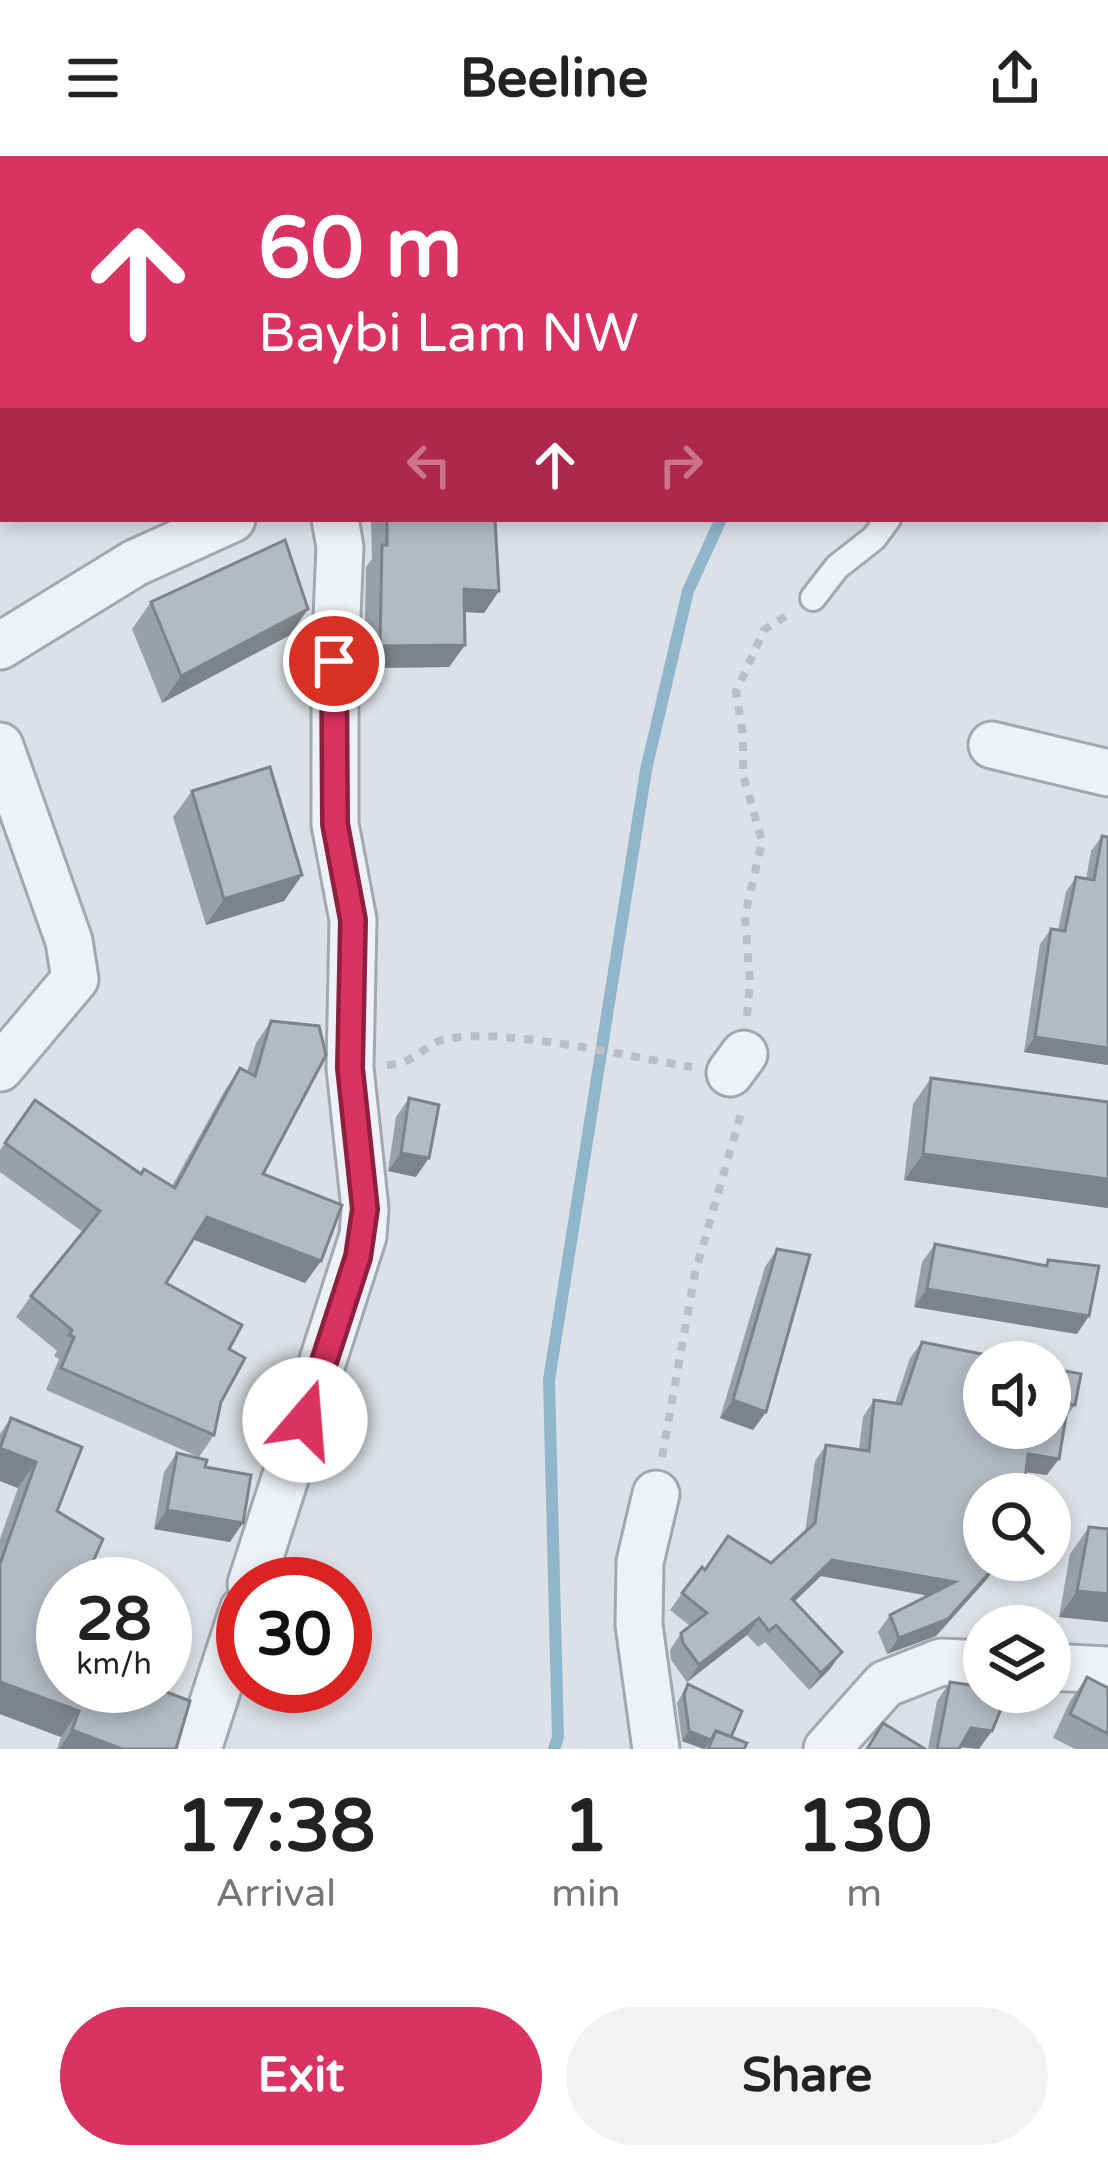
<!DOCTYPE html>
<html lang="en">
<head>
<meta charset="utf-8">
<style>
	body { margin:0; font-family:"Varela Round",sans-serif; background:#f2f2f2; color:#222; height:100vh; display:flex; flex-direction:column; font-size:45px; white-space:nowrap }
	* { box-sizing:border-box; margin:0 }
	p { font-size:39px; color:#767676 }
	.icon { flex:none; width:66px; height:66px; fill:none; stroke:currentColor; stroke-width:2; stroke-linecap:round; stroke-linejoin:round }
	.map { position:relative; height:1593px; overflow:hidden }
	.details { display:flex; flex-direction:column; background:#fff; flex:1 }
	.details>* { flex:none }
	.hud { position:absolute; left:0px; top:0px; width:1110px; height:366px; box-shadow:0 6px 18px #0003; background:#da3261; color:#fff; overflow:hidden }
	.controls { position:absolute; left:963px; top:1185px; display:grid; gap:24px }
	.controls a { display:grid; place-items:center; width:108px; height:108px; border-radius:50%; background:#fff; box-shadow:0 6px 18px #0003; font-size:60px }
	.speed { position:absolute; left:36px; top:1401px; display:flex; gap:24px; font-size:60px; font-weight:700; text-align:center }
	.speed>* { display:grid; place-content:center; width:156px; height:156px; border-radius:50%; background:#fff; box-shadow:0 6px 18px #0003; line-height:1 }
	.speed small { font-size:30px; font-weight:400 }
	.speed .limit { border:18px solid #d22; background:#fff; color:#111 }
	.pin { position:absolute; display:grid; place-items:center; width:102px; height:102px; color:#fff; margin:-51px; border:6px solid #fff; border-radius:50%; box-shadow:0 3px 12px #0007 }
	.me { position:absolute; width:132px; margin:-66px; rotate:18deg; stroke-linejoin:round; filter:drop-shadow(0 0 9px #0008) }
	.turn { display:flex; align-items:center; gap:42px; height:252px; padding:0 60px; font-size:54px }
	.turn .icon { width:156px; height:156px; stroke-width:2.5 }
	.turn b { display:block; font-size:84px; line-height:102px }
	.lanes { display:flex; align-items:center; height:114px; padding:0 60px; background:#0003; justify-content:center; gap:60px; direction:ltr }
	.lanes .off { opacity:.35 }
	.eta { display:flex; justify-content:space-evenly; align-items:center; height:204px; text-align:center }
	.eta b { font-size:72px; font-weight:800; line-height:84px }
	.action { display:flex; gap:24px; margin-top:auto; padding:24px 60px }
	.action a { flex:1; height:138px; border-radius:72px; background:#da3261; color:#fff; font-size:48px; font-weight:800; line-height:138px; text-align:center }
	.action a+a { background:#f2f2f2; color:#222 }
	header { display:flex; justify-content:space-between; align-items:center; height:156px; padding:0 60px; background:#fff; font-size:54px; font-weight:800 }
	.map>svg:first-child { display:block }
</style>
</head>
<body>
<header><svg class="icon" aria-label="menu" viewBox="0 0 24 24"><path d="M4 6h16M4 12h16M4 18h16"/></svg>Beeline<svg class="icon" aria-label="share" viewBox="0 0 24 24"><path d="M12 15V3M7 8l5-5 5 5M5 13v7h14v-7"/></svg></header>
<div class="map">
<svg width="1108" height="1593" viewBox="0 0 1108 1593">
	<rect width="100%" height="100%" fill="#dbe1e7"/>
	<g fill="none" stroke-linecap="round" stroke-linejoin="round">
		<!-- stream -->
		<g stroke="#91b5cb" stroke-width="12">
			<polyline points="924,3 925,0"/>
			<polyline points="554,1593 558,1581 549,1224 646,614 688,435 721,363"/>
		</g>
		<defs>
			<g id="service">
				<polyline points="1107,329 1108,330"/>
				<polyline points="813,442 837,411 874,382 888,363"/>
			</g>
			<g id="minor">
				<polyline points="378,0 379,3"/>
				<polyline points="656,3 657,0"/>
				<polyline points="0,490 135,407 232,363"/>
				<polyline points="992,589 1108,617"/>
				<polyline points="0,590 69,785 75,823 0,912"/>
				<polyline points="730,917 744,898"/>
				<polyline points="656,1338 640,1406 639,1469 656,1593"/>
				<polyline points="251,1428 363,1080 365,1053 350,912 353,764 335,668 335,505 340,391 335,363"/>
				<polyline points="1050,1511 1108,1514"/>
				<polyline points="198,1593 243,1454"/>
				<polyline points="827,1593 885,1528 941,1506 984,1508"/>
			</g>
		</defs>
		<!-- service casing -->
		<use href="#service" stroke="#a0a9b1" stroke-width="30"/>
		<!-- minor casing -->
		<use href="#minor" stroke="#a0a9b1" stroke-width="51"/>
		<!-- path -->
		<g stroke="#b9bfc5" stroke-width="8" stroke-dasharray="9 9" stroke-linecap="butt">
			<polyline points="747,860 750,827 745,760 762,685 743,619 743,580 736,536 764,474 789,458"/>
			<path d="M387,909C418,907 423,888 446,883C505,871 629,901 692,911"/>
			<polyline points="662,1301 695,1117 742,954"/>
		</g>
		<!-- service -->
		<use href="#service" stroke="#eef1f5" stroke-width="24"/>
		<!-- minor -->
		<use href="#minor" stroke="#eef1f5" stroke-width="45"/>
	</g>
	<!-- wall -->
	<g fill="#98a1a9">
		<polygon points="371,363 495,363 499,435 484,457 465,456 465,489 449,511 364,512 366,411 372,403"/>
		<polygon points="151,446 290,479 162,547 132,473"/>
		<polygon points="192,635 302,719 284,745 206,769 173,661"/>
		<polygon points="1102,680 1108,909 1024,896 1040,788 1051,773 1058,774 1066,736 1076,721 1086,723 1091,695"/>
		<polygon points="271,865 263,1018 321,1105 305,1127 193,1083 166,1127 229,1193 214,1279 199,1301 46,1234 59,1203 54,1200 57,1195 16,1161 31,1140 83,1076 0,1016 0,994 35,944 141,1018 172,1030 225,934 240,912 247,916 256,887"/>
		<polygon points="931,922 1108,946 1108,1052 904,1024 913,948"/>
		<polygon points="409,942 416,1021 388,1015 396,961"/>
		<polygon points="935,1088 1044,1110 1048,1104 1077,1178 914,1151 922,1106"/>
		<polygon points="777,1093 766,1256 753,1274 720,1262 765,1111"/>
		<polygon points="922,1186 1075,1249 1066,1261 1047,1319 1026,1316 984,1338 985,1410 988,1422 936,1480 887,1498 878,1476 890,1459 928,1440 821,1420 794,1446 842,1496 830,1513 809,1534 765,1486 758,1491 747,1479 687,1526 671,1504 670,1494 681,1477 690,1470 670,1454 682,1437 705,1414 771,1407 805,1377 815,1305 826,1289 859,1293 863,1261 874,1244 895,1247 910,1202"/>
		<polygon points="11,1262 57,1355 55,1493 176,1593 57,1593 61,1581 0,1558 0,1383 18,1332 0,1325 0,1278"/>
		<polygon points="177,1297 205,1311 230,1386 154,1373 164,1316"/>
		<polygon points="1089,1371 1108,1466 1059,1461 1070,1398"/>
		<polygon points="1087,1521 1108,1532 1108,1593 1075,1593 1053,1582 1070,1545"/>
		<polygon points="950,1526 960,1591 959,1593 928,1593 937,1545"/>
		<polygon points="688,1528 731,1581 744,1593 704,1593 682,1585 677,1547"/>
	</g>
	<!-- shaded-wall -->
	<g fill="#7c8389">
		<polygon points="561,0 613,0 602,3 559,3"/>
		<rect x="0" y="240" width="3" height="27"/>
		<polygon points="464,433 499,435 484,457 449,455"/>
		<polygon points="308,453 290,479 162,547 181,520"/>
		<polygon points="465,489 449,511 364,512 380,490"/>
		<polygon points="302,719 284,745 206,769 224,743"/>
		<polygon points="1035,881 1108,892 1108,909 1024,896"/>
		<polygon points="401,997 429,1002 416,1021 388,1015"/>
		<polygon points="923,998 1108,1023 1108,1052 904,1024"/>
		<polygon points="207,1061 321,1105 305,1127 192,1083"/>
		<polygon points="927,1133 1089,1160 1077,1178 914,1151"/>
		<polygon points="733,1244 766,1256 753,1274 720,1262"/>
		<polygon points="0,1292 36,1306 18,1332 0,1325"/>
		<polygon points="1028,1298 1059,1303 1047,1319 1017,1315"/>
		<polygon points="167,1354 243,1367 230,1386 154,1373"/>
		<polygon points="832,1404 955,1426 943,1442 821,1420 780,1459 792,1443"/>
		<polygon points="999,1406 988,1422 936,1480 887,1498 899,1482"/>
		<polygon points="1077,1435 1108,1438 1108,1466 1059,1461"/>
		<polygon points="759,1462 747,1479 687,1526 699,1509"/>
		<polygon points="842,1496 830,1513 809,1534 821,1517"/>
		<polygon points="0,1526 79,1555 61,1581 0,1558"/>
		<polygon points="971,1572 992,1575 979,1593 959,1591"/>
		<polygon points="72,1574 122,1593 59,1593"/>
		<polygon points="689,1575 711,1584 704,1593 682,1585"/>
	</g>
	<!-- building -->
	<g fill="#b1bbc4" stroke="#7c8389" stroke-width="3">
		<rect x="117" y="0" width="90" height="3"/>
		<rect x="0" y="114" width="3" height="126"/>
		<polygon points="3,278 3,340 0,341 0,279"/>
		<polygon points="387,363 495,363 499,435 464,433 465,489 380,490 382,389 387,389"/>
		<polygon points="285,384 308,453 181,520 151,446"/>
		<polygon points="270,611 302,719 224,743 192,635"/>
		<polygon points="1102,680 1108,681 1108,892 1035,881 1051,773 1065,775 1076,721 1094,724"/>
		<polygon points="271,865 319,870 326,899 263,1018 342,1049 321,1105 207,1061 166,1127 242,1169 229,1193 245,1202 221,1246 214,1279 61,1212 74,1181 69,1179 72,1174 31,1140 100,1055 5,987 35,944 141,1018 144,1013 175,1032 240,912 255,920"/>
		<polygon points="931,922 1108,946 1108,1023 923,998"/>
		<polygon points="409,942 439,949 429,1002 401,997"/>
		<polygon points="935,1088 1047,1110 1048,1104 1099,1110 1089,1160 927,1133"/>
		<polygon points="777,1093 810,1099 766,1256 733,1244"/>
		<polygon points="922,1186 1021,1206 984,1206 984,1272 1050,1272 1050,1212 1081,1218 1075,1249 1068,1248 1059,1303 1028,1298 1023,1338 984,1338 984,1404 987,1404 985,1410 999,1406 948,1463 899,1482 890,1459 955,1426 832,1404 792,1443 842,1496 821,1517 776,1469 769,1475 759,1462 699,1509 683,1487 681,1477 707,1457 682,1437 702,1411 705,1414 728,1380 771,1407 815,1367 826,1289 869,1295 874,1244 901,1248"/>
		<polygon points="11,1262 82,1291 57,1355 103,1383 83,1428 63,1428 63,1475 55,1493 63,1496 63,1530 151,1530 190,1545 176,1593 122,1593 72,1574 79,1555 0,1526 0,1408 36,1306 0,1292"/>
		<polygon points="177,1297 207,1304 205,1311 251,1319 243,1367 167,1354"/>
		<polygon points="1089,1371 1108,1373 1108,1438 1077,1435"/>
		<polygon points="1087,1521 1108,1532 1108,1578 1070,1558"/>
		<polygon points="950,1526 984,1531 984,1536 1008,1536 992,1575 971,1572 959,1593 937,1593"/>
		<polygon points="688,1528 742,1555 731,1581 716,1575 711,1584 689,1575 684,1538"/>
		<polygon points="883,1567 925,1593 867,1593"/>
		<polygon points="716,1575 747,1587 744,1593 708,1593"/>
	</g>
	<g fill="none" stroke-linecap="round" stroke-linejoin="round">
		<defs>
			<polyline id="route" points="305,1264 358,1101 365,1053 350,912 353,764 335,668 334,505"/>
		</defs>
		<!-- route casing -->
		<use href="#route" stroke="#8e203f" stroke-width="30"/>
		<!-- route -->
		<use href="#route" stroke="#da3261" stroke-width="21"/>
	</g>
</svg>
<div class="controls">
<a><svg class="icon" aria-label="sound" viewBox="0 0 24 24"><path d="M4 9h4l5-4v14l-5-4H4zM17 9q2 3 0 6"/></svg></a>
<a><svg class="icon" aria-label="search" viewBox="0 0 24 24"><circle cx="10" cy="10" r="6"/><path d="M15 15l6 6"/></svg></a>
<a><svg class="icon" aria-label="layers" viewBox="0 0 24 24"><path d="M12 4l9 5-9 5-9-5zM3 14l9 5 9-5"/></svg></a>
</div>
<div class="speed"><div>28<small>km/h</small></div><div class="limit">30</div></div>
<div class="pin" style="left:334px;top:505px;background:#d93025"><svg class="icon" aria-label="arrive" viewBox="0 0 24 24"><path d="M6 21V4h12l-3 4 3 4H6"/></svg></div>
<svg class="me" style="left:305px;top:1264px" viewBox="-20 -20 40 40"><circle r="19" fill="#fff"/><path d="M0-13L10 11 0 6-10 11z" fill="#da3261"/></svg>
<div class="hud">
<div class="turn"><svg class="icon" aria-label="ahead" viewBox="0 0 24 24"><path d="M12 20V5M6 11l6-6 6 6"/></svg><div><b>60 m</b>Baybi Lam NW</div></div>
<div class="lanes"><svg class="icon off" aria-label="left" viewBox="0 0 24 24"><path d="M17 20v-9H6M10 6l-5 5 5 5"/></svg><svg class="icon" aria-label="ahead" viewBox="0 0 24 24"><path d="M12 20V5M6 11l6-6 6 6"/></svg><svg class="icon off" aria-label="right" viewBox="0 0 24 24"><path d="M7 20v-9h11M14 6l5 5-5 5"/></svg></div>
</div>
</div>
<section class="details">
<div class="eta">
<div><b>17:38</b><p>Arrival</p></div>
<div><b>1</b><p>min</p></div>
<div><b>130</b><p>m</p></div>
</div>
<div class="action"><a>Exit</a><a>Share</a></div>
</section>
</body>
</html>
